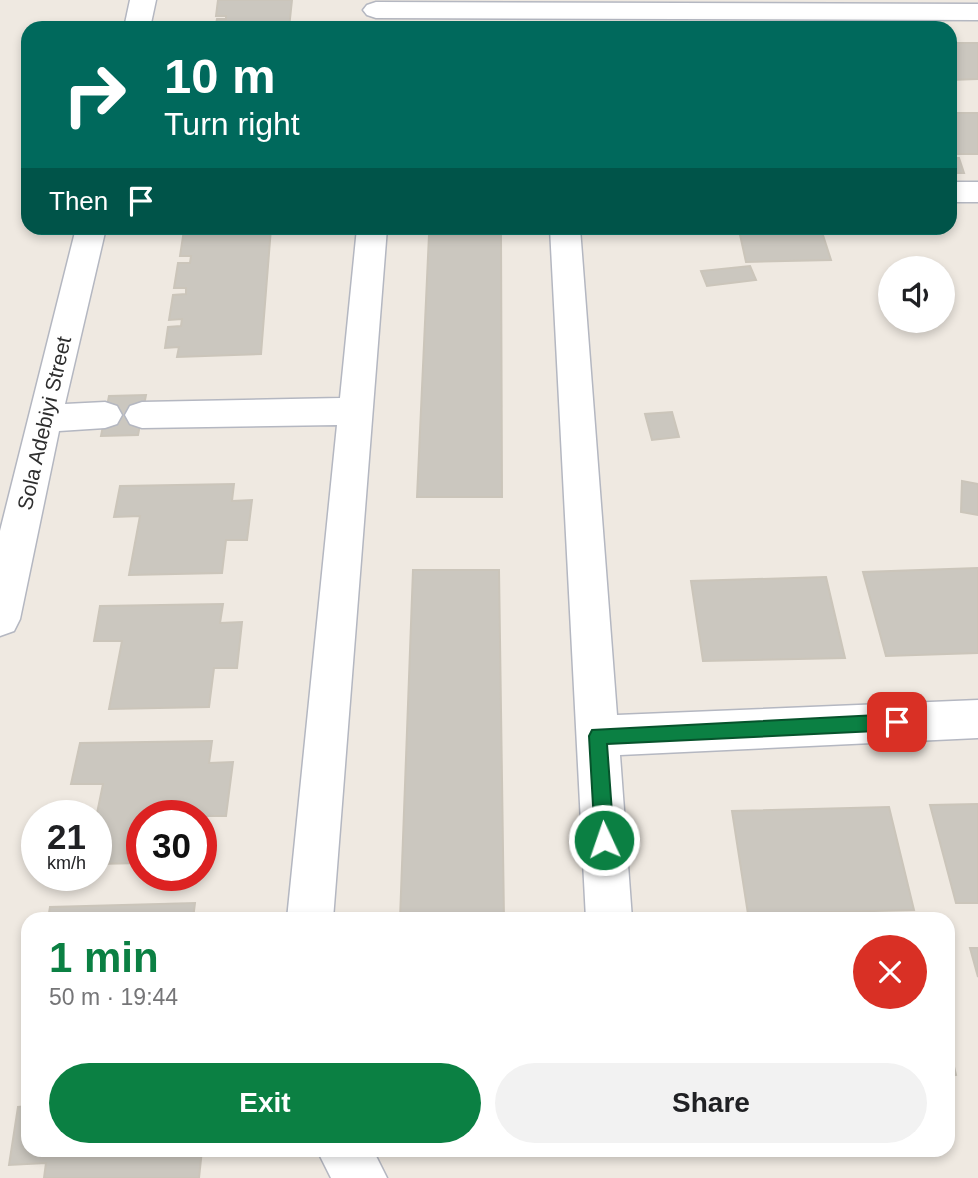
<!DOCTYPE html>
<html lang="en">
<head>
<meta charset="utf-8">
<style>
	body { margin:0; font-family:Helvetica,sans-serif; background:#f2f2f2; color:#202124; height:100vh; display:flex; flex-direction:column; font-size:26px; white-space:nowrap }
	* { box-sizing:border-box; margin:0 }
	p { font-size:23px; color:#757577 }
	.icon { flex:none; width:38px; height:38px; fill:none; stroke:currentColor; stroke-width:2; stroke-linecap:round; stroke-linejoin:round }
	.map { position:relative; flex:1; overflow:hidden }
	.sheet { position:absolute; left:21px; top:912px; width:934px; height:245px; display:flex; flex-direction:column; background:#fff; border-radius:21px; box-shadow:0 4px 10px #0003 }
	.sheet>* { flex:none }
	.top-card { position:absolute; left:21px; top:21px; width:936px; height:214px; border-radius:21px; box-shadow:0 4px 10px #0003; background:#00695c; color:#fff; overflow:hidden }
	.controls { position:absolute; left:878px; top:256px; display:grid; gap:14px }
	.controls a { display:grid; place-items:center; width:77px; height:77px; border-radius:50%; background:#fff; box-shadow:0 4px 10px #0003; font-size:35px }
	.speed { position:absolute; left:21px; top:800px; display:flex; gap:14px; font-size:35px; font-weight:700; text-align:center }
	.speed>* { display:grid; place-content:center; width:91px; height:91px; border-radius:50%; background:#fff; box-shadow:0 4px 10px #0003; line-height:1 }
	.speed small { font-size:18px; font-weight:400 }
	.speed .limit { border:10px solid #d22; background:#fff; color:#111 }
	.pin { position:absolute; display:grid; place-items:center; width:60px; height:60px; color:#fff; margin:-30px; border-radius:14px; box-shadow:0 4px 10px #0006 }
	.me { position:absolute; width:77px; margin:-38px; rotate:357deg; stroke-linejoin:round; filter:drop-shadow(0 0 5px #0008) }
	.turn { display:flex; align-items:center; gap:24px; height:147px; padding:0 28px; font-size:32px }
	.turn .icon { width:91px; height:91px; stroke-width:2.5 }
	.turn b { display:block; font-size:49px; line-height:60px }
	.then { display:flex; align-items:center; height:66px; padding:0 28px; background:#0003; gap:14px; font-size:26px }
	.round { display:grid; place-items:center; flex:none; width:74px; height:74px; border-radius:37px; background:#f2f2f2 }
	.summary { display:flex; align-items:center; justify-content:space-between; height:119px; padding:0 28px }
	h1 { font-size:42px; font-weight:700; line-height:52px; color:#0b8043 }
	.cta { display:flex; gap:14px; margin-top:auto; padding:14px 28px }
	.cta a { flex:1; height:80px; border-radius:42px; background:#0b8043; color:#fff; font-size:28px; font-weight:700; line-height:80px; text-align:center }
	.cta a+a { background:#f2f2f2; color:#202124 }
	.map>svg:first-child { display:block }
</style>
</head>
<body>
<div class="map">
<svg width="978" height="1178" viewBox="0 0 978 1178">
	<rect width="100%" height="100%" fill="#efe9e1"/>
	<!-- building -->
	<g fill="#cbc7bf" stroke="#cbc5ba" stroke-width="2">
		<polygon points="218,0 292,0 289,28 215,28 217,19 226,19 226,16 216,16"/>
		<polygon points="950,43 978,43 978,79 950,80"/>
		<rect x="950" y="113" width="28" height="41"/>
		<polygon points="950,158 959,158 964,173 950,173"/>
		<polygon points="195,228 271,228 261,354 177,357 179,347 165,348 168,327 181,326 182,319 169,320 173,295 186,294 186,288 174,288 178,263 190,263 191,256 180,256 184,230"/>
		<polygon points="821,229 831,260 746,262 739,230"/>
		<polygon points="429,235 501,235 502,497 417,497"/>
		<polygon points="750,266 756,280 707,286 701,271"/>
		<polygon points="146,395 138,435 101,436 109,396"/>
		<polygon points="672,412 679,437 652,440 645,414"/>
		<polygon points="962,481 978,484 978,515 961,512"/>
		<polygon points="234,484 232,501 252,500 247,540 226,540 222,573 129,575 140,516 114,517 120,486"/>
		<polygon points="978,568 978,653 886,656 863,572"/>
		<polygon points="413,570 499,570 504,919 400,919"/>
		<polygon points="826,577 845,658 703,661 691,581"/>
		<polygon points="223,604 220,623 242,622 237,668 214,668 209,707 109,709 122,641 94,641 100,606"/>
		<polygon points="212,741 209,763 233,762 226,816 202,816 201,824 201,816 142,816 142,863 96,864 96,818 103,784 71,784 80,743"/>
		<polygon points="978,804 978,903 956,903 930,805"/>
		<polygon points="889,807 914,910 748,914 732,811"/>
		<polygon points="195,903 193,919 48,919 50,907"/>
		<polygon points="970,948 978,948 978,977"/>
		<polygon points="948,1042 956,1075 948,1076"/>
		<polygon points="28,1106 28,1150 202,1150 199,1178 44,1178 46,1163 9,1165 18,1107"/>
	</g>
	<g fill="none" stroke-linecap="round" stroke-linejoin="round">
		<defs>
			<g id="minor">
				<polygon points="130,0 156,0 150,28 124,28"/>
				<polygon points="376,2 978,4 978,20 376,18 367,15 363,10 367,5"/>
				<rect x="950" y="182" width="28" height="20"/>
				<polygon points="76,228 106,228 65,404 105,402 117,406 122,415 117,424 105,428 59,431 20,619 14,631 0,636 0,531"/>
				<polygon points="357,228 387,228 333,919 287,919 337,425 142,428 130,424 125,415 130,406 142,402 340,398"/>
				<polygon points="550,228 580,228 617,715 978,700 978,738 620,755 632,919 586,919"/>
				<polygon points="317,1150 373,1150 387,1178 331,1178"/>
			</g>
		</defs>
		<!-- minor casing -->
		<use href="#minor" stroke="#b4b7c1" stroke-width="3"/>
		<!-- minor -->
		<use href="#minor" fill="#fff" fill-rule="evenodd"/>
	</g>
	<!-- route -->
	<polygon fill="#0b8043" stroke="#07532c" stroke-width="2" points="897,714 903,717 905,722 903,728 897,730 607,744 614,840 611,847 604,849 598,847 595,840 589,736 592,730"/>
	<g text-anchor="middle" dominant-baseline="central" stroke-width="7" stroke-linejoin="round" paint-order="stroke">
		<!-- street labels -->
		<g font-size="21" fill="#2e2e2e" stroke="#fff">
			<text transform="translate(44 423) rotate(-77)">Sola Adebiyi Street</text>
		</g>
	</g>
</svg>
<div class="controls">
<a><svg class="icon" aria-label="sound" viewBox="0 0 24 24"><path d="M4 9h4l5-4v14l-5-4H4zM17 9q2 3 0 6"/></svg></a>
</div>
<div class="speed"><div>21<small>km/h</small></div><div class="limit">30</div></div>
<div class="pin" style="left:897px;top:722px;background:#d93025"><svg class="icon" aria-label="arrive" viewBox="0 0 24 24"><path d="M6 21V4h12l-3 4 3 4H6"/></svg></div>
<svg class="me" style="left:604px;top:840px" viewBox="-20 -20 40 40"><circle r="17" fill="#0b8043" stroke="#fff" stroke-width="3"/><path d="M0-11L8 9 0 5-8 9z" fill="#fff"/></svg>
<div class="top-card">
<div class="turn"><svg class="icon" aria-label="right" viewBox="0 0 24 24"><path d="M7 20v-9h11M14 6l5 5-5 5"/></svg><div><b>10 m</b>Turn right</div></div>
<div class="then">Then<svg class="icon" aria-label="arrive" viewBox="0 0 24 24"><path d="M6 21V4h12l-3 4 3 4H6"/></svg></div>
</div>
<section class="sheet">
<div class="summary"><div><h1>1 min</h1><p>50 m · 19:44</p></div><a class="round" style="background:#d93025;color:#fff"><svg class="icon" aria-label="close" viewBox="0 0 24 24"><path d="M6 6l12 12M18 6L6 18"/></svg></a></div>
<div class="cta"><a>Exit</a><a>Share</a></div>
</section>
</div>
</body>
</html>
